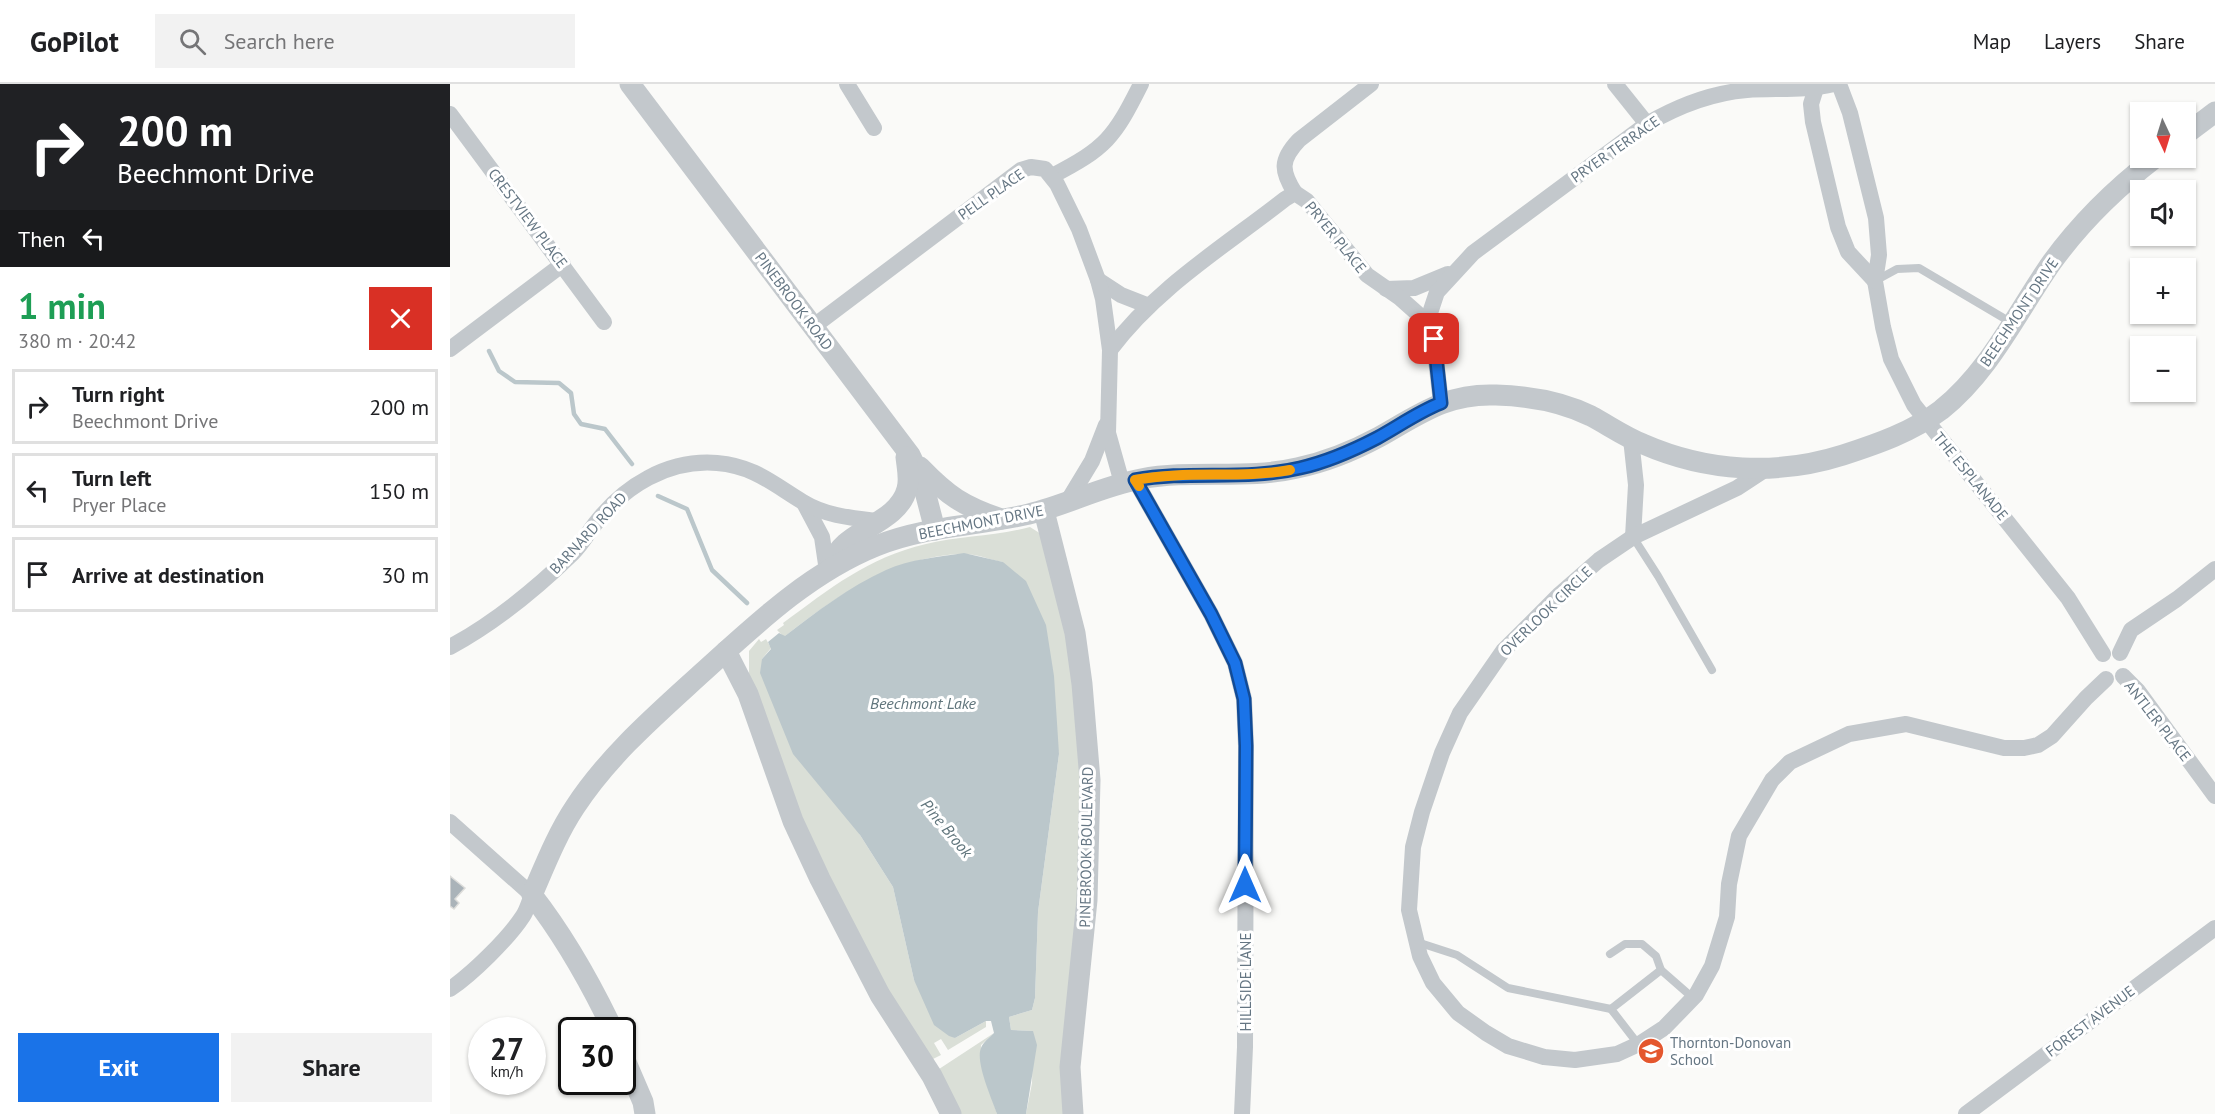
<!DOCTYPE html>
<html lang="en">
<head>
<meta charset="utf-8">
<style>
	body { margin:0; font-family:"PT Sans",sans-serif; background:#f2f2f2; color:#202124; height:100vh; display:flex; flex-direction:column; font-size:22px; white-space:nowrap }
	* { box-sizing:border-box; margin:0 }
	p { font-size:20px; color:#757577 }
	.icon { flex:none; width:33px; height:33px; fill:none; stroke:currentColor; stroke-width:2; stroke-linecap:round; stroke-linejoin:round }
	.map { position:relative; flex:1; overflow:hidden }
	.sheet { display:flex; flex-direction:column; background:#fff; width:450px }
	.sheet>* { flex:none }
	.guide { background:#202124; color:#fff; overflow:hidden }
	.needle { width:39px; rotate:176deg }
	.tools { position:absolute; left:1680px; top:18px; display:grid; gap:12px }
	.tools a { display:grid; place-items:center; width:66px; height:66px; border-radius:0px; background:#fff; box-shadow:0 2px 4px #0004; font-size:30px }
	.speed { position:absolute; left:18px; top:933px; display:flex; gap:12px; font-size:30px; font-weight:700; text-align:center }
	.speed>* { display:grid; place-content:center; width:78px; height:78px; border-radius:50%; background:#fff; box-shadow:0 2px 4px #0004; line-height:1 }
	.speed small { font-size:15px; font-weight:400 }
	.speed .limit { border:3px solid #111; border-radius:9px; background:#fff; color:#111 }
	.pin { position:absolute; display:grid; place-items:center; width:51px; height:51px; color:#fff; margin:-26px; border-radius:12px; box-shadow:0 3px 9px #0006 }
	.me { position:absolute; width:66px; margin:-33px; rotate:0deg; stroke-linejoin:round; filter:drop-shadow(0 0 4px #0008) }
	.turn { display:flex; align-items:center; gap:21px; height:126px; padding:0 18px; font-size:27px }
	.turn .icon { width:78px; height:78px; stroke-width:2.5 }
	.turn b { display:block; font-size:42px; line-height:51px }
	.then { display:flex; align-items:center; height:57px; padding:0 18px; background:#0003; gap:12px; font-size:22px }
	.round { display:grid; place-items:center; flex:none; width:63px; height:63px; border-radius:0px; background:#f2f2f2 }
	.headline { display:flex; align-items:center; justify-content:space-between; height:102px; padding:0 18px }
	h1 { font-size:36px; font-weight:700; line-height:45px; color:#1e9e55 }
	.primary-button { display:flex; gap:12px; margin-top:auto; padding:12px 18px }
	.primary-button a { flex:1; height:69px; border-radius:0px; background:#1a73e8; color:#fff; font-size:24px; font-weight:700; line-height:69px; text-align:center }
	.primary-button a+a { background:#f2f2f2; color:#202124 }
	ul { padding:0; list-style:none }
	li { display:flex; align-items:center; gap:18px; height:75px; margin:0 12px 9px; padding:0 6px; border:3px solid #e0e0e0; border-radius:0px }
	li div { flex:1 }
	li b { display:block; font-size:22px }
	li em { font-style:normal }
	header { display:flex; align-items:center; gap:36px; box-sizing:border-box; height:84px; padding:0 30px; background:#fff; border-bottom:2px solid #e0e0e0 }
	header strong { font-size:28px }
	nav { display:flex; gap:33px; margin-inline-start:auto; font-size:21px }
	.search { width:420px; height:54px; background:#f2f2f2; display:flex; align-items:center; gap:15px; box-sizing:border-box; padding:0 21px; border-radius:0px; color:#757577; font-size:22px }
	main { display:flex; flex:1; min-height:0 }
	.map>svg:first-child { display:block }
</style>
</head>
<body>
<header>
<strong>GoPilot</strong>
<div class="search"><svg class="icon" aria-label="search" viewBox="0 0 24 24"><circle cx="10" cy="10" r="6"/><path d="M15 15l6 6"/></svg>Search here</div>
<nav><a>Map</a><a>Layers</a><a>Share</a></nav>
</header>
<main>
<section class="sheet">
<div class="guide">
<div class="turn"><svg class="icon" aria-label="right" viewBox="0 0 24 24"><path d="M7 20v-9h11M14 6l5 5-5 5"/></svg><div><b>200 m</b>Beechmont Drive</div></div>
<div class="then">Then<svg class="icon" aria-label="left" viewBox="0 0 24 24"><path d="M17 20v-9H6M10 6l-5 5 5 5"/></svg></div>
</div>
<div class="headline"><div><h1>1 min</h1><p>380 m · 20:42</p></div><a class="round" style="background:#d93025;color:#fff"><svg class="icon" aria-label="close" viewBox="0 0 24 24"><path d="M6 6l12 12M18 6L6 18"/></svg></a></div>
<ul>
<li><svg class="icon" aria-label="right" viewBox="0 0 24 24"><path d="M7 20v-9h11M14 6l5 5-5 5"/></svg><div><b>Turn right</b><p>Beechmont Drive</p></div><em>200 m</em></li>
<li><svg class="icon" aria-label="left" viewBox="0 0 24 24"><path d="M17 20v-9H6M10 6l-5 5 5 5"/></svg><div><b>Turn left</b><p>Pryer Place</p></div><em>150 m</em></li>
<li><svg class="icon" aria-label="arrive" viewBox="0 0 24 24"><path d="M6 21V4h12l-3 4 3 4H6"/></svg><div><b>Arrive at destination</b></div><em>30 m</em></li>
</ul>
<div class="primary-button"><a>Exit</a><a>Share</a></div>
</section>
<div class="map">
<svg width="1765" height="1030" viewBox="0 0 1765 1030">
	<rect width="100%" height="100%" fill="#fafaf8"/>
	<!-- green -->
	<g fill="#dadfd7">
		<path d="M580,443L591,450L617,538L635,698L617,1030H576L582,999L583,947L561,946L559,933L582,926L585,914L588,828L609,670L553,478C540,476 525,469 512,470C444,472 386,512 334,553L327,546L334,541L333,539C381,504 417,474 476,460C510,452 546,452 580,443Z"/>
		<polygon points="309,555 311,558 316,555 321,564 312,575 410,751 443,803 464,896 505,954 536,937 536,943 498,966 491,955 484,959 491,971 481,976 445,925 353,746 299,590 299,567"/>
		<polygon points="544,949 531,961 531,980 547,1030 507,1030 486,987"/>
	</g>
	<!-- water -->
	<path fill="#bbc7cb" d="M514,469L553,478L576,497L596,541L604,592L609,670L588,828L585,914L582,926L559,933L561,946L583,947L587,961L576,1030H547C542,1015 525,978 531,964C533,958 540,953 544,949L541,937H536L505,954L499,952L484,941L464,896L443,803L410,751L343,670L310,589L312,575L321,565L318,558L329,549L335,552C366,528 399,503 436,486C460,475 489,473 514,469Z"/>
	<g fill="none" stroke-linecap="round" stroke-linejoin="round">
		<!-- stream -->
		<g stroke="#bbc7cb" stroke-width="4.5">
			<polyline points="39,267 49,287 65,298 109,299 121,309 124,330 131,340 155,345 182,380"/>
			<polyline points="208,412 237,425 262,486 297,519"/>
		</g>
	</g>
	<!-- building -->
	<polygon fill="#aab3b9" stroke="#dcdcda" stroke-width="1.5" points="0,792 15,804 5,815 9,819 4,825 0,822"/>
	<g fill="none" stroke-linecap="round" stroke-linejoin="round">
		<!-- service -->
		<g stroke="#c3c8cc" stroke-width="8">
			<polyline points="1425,197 1447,185 1469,184 1562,239"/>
			<polyline points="1183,453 1208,492 1262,586"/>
			<polyline points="967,858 1007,871 1058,904 1161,925"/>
			<polyline points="1160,870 1175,860 1192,860 1206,872 1211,886 1243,914"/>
			<polyline points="1188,960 1161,925 1211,886"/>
		</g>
		<!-- minor -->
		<g stroke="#c3c8cc" stroke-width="16">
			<polyline points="397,0 424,44"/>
			<polyline points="1165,0 1197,40"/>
			<polyline points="1389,0 1400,29 1426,134 1429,171 1425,197 1433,243 1441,275 1464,321 1618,514 1653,570"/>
			<polyline points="1366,4 1361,20 1363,38 1388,143 1398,168 1425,197"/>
			<polyline points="0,30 154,238"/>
			<path d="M602,92C656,64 664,54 691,0"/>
			<path d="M845,109C831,87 830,76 849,56L921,0"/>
			<polyline points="648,196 671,211 699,222"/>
			<polyline points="936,205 964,204 998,190"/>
			<path d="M977,238L987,208L1023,169L1197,40C1228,22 1260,9 1297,6C1326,4 1355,7 1384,0"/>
			<polyline points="364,242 571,86 581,83 595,85 607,100 629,145 648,196 653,215 660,266 658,349 672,399"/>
			<polyline points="0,265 113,180"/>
			<path d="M660,266C706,204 775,162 835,115L845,109L857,117L917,191L950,214L977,238L983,249L991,319"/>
			<polyline points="1181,355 1186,401 1183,453"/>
			<polyline points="1316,385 1287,404 1183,453 1149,476 1110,510 1053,567 1010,629 992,669 972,728 963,763 959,826 970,872 983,899 1008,929 1036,949 1058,962 1094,973 1125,976 1167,970 1191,959 1214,944 1246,911 1262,882 1277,833 1279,800 1289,752 1322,696 1340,678 1399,650 1456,640 1554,664 1574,664 1588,661 1602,652 1636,614 1656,595"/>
			<polyline points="685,396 761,530 785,579 794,615 796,662 795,963 792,1030"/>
			<polyline points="354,419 372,453 377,487"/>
			<polyline points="616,420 642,377 656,341"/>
			<path d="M0,563C46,538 86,505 123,469C132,460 138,449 145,440C174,402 218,375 267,379C304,382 323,400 353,418C376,432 402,434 428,437"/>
			<polyline points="1670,569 1681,546 1727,515 1765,485"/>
			<polyline points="1673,592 1688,607 1765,712"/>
			<path d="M0,738L82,811C79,818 77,826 73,832C58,855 22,890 0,905"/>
			<polyline points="1516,1030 1765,844"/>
		</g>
		<!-- tertiary -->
		<g stroke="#c3c8cc" stroke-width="21">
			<polyline points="180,0 460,371 472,396 485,446"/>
			<polyline points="1736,50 1765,28"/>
			<path d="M470,383C498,412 513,422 551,435"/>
			<polyline points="594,427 625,549 632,600 640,696 637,816 620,983 623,1030"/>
			<path d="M379,483C383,475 388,466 395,460C413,443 450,433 457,405C460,395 457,383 456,373"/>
			<polyline points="276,567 298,610 343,737 370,795 430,911 482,992 501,1030"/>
			<path d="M163,946C141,900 114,852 82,811C95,781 107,750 125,723C159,671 207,630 253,588C305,541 359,489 426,462C474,442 529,442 579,430C617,421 652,402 691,395C743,385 796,396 847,384C876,378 903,367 929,353C970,330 997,309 1046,311C1079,312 1111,317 1141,332C1158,341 1175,353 1193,360C1257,388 1327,392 1393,371C1427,360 1462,348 1491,326C1540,287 1567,228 1602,178C1631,138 1666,104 1705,74"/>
			<polyline points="172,969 193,1018 195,1030"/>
		</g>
	</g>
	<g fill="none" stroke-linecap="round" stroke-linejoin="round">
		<defs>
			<path id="route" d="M795,801L796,662L794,615L785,579L761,530L685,396C740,386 796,397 850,384C877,378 902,367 927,354C949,342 968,328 991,319L984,255"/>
		</defs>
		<!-- route casing -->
		<use href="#route" stroke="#114b97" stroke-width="15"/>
		<!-- route -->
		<use href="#route" stroke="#1a73e8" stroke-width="10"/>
		<!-- slow -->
		<path stroke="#f59e0b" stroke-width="10" d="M689,402L685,396C737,386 789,395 840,386"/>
	</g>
	<!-- icons -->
	<defs>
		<symbol id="school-disc" viewBox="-11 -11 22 22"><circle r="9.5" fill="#e4572e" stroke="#fff"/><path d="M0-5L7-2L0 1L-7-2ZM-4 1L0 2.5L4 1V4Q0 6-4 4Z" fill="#fff"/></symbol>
	</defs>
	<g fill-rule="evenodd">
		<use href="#school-disc" x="1186" y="952" width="30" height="30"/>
	</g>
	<g text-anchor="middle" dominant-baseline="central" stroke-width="6" stroke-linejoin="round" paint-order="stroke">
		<!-- street labels -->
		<g font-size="15" fill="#657683" stroke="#fff">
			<text transform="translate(1165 65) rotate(-35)">PRYER TERRACE</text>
			<text transform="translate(541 110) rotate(-35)">PELL PLACE</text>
			<text transform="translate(78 134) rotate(53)">CRESTVIEW PLACE</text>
			<text transform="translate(886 153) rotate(51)">PRYER PLACE</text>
			<text transform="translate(344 217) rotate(53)">PINEBROOK ROAD</text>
			<text transform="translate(1569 228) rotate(-56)">BEECHMONT DRIVE</text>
			<text transform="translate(1521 392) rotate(51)">THE ESPLANADE</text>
			<text transform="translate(531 438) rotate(-11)">BEECHMONT DRIVE</text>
			<text transform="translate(138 449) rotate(-47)">BARNARD ROAD</text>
			<text transform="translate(1096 527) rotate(-44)">OVERLOOK CIRCLE</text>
			<text transform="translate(1708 637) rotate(52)">ANTLER PLACE</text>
			<text transform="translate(636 763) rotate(-89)">PINEBROOK BOULEVARD</text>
			<text transform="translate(795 898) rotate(-90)">HILLSIDE LANE</text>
			<text transform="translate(1640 937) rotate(-37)">FOREST AVENUE</text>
		</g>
		<!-- poi labels -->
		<g font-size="15" fill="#657683" stroke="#fff" text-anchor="start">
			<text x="1220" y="958">Thornton-Donovan<tspan x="1220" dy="17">School</tspan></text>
		</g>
		<!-- water labels -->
		<g font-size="16" font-style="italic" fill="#60757c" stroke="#fff">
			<text x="473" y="619">Beechmont Lake</text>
			<text transform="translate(497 744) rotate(50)">Pine Brook</text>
		</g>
	</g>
</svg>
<div class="tools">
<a><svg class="needle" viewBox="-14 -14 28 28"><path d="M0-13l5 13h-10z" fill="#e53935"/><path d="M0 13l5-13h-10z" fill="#757577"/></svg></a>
<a><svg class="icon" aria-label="sound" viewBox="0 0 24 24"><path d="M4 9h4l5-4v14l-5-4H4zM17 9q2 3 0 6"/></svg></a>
<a>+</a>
<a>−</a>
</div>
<div class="speed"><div>27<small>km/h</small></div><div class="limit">30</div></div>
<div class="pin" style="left:984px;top:255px;background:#d93025"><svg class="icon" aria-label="arrive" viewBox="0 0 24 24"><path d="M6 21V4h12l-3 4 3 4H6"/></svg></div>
<svg class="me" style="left:795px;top:801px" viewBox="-20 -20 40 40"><path d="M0-17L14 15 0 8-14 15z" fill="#1a73e8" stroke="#fff" stroke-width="4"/></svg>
</div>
</main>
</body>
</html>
